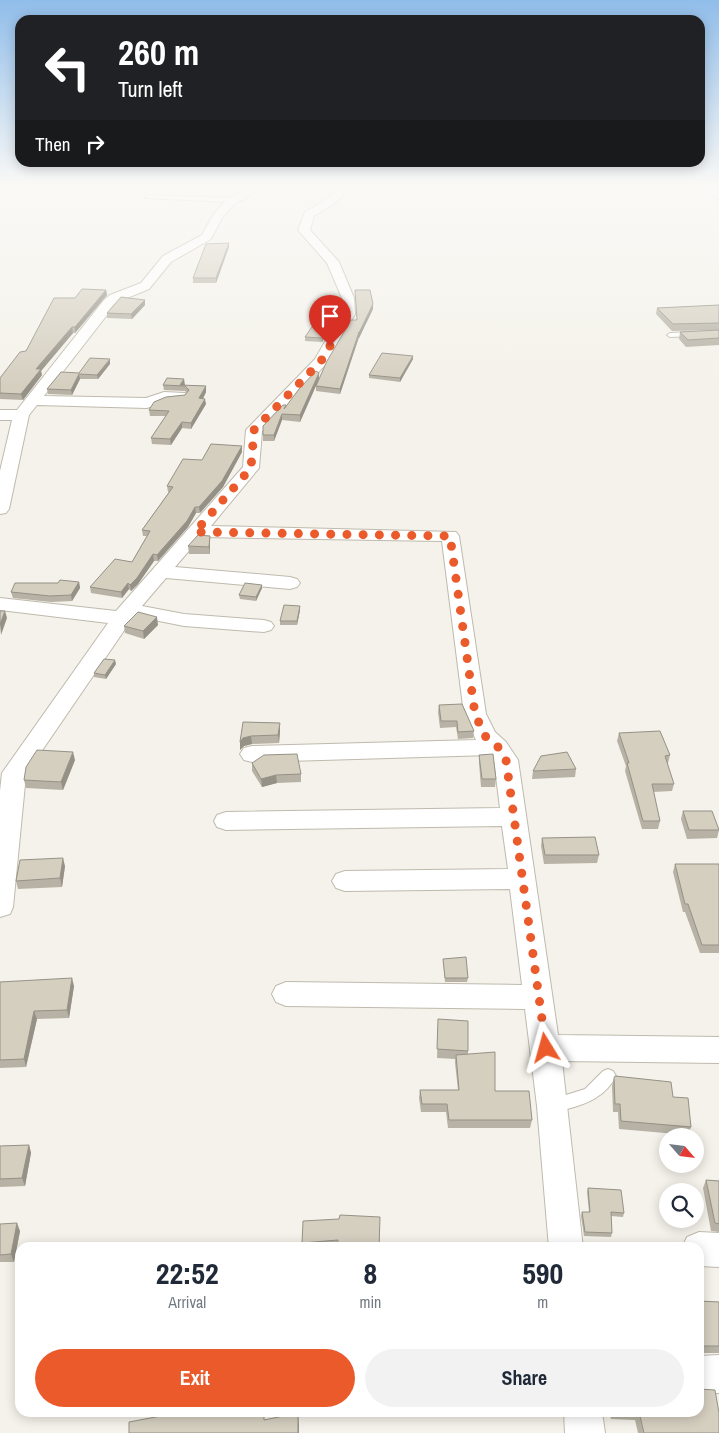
<!DOCTYPE html>
<html lang="en">
<head>
<meta charset="utf-8">
<style>
	body { margin:0; font-family:"Archivo Narrow",sans-serif; background:#f2f2f3; color:#1f2937; height:100vh; display:flex; flex-direction:column; font-size:19px; white-space:nowrap }
	* { box-sizing:border-box; margin:0 }
	p { font-size:16px; color:#747a83 }
	.icon { flex:none; width:28px; height:28px; fill:none; stroke:currentColor; stroke-width:2; stroke-linecap:round; stroke-linejoin:round }
	.map { position:relative; flex:1; overflow:hidden }
	.side { position:absolute; left:15px; top:1242px; width:689px; height:175px; display:flex; flex-direction:column; background:#fff; border-radius:15px; box-shadow:0 2px 12px #0003 }
	.side>* { flex:none }
	.banner { position:absolute; left:15px; top:15px; width:690px; height:152px; border-radius:15px; box-shadow:0 2px 12px #0003; background:#202124; color:#fff; overflow:hidden }
	.needle { width:32px; rotate:118deg }
	.fabs { position:absolute; left:659px; top:1128px; display:grid; gap:10px }
	.fabs a { display:grid; place-items:center; width:45px; height:45px; border-radius:50%; background:#fff; box-shadow:0 2px 12px #0003; font-size:25px }
	.pin { position:absolute; display:grid; place-items:center; width:42px; height:42px; color:#fff; margin:-51px -21px; border-radius:50% 50% 50% 0; rotate:-45deg; box-shadow:0 0 5px #0007 }
	.pin .icon { rotate:45deg }
	.me { position:absolute; width:55px; margin:-28px; rotate:352deg; stroke-linejoin:round; filter:drop-shadow(0 0 4px #0008) }
	.turn { display:flex; align-items:center; gap:18px; height:105px; padding:0 20px; font-size:22px }
	.turn .icon { width:65px; height:65px; stroke-width:2.5 }
	.turn b { display:block; font-size:35px; line-height:42px }
	.then { display:flex; align-items:center; height:48px; padding:0 20px; background:#0003; gap:10px; font-size:19px }
	.eta { display:flex; justify-content:space-evenly; align-items:center; height:85px; text-align:center }
	.eta b { font-size:30px; font-weight:700; line-height:35px }
	.action { display:flex; gap:10px; margin-top:auto; padding:10px 20px }
	.action a { flex:1; height:58px; border-radius:30px; background:#eb5a2b; color:#fff; font-size:20px; font-weight:700; line-height:58px; text-align:center }
	.action a+a { background:#f2f2f3; color:#1f2937 }
	.map>svg:first-child { display:block }
</style>
</head>
<body>
<div class="map">
<svg width="719" height="1433" viewBox="0 0 719 1433">
	<rect width="100%" height="100%" fill="#f4f2ea"/>
	<g fill="none" stroke-linecap="round" stroke-linejoin="round">
		<defs>
			<g id="service">
				<polygon points="147,195 232,198 235,200 232,202 145,198"/>
				<polygon points="719,331 719,335 670,337 667,335 670,333"/>
				<path d="M608,1069L613,1071L616,1076C606,1096 587,1104 567,1109C560,1111 554,1114 547,1111L545,1106L547,1101L585,1089L603,1071Z"/>
			</g>
			<g id="minor">
				<polygon points="248,186 260,186 245,199 236,202 222,218 211,239 171,262 149,289 120,301 114,306 44,396 146,398 164,392 185,393 188,396 185,399 166,401 147,408 37,405 29,415 9,509 6,513 0,514 0,471 12,420 0,420 0,410 17,410 104,300 110,295 141,283 163,256 202,235 213,215 228,198 237,195"/>
				<polygon points="342,186 353,186 334,204 314,216 310,230 339,262 354,298 355,314 326,364 262,431 259,468 211,526 456,532 459,536 486,714 495,732 506,742 518,760 558,1035 719,1037 719,1063 562,1061 583,1248 549,1248 537,1106 525,1009 286,1006 276,1002 272,994 276,986 286,982 522,985 510,889 345,891 336,888 332,881 336,874 345,871 508,869 502,826 226,830 217,827 214,821 217,815 226,812 500,808 494,760 491,755 252,762 244,760 240,754 244,748 252,746 476,740 464,714 442,541 201,537 175,567 290,577 297,579 300,583 297,587 290,589 166,578 142,606 184,614 264,620 271,622 274,626 271,630 264,632 184,626 134,616 26,774 13,907 10,914 0,917 0,791 2,773 108,623 0,610 0,598 116,611 243,467 246,430 315,359 341,314 342,298 327,263 298,230 305,212 326,200"/>
				<polygon points="702,186 714,186 719,191 719,199"/>
				<polygon points="699,1232 719,1233 719,1267 699,1266 699,1248 682,1248 687,1237"/>
				<polygon points="719,1355 719,1393 699,1394 699,1356"/>
				<polygon points="564,1412 602,1412 605,1433 565,1433"/>
			</g>
		</defs>
		<!-- service casing -->
		<use href="#service" stroke="#bfbaad" stroke-width="2"/>
		<!-- minor casing -->
		<use href="#minor" stroke="#bfbaad" stroke-width="2"/>
		<!-- service -->
		<use href="#service" fill="#fff" fill-rule="evenodd"/>
		<!-- minor -->
		<use href="#minor" fill="#fff" fill-rule="evenodd"/>
	</g>
	<!-- wall -->
	<g fill="#b7b2a5">
		<polygon points="229,247 216,283 193,283 193,278"/>
		<polygon points="106,290 107,295 75,333 73,333 41,371 42,375 23,400 0,399 0,378 75,298"/>
		<polygon points="373,304 373,309 359,338 359,337 340,394 316,391 316,386 318,381 300,422 282,420 274,441 263,441 263,435 286,407 319,373 319,379 356,320"/>
		<polygon points="145,305 132,319 107,318 107,313"/>
		<polygon points="719,305 719,330 672,331 656,314 657,308"/>
		<polygon points="333,319 334,323 322,342 305,341 305,337"/>
		<polygon points="719,330 719,345 686,347 679,339 680,332"/>
		<polygon points="110,359 110,364 98,379 80,379 72,395 48,394 47,389"/>
		<polygon points="413,359 400,382 369,378 369,375"/>
		<polygon points="163,385 185,385 184,385 206,386 206,392 203,399 206,404 191,429 182,428 171,445 152,444 151,438 166,416 150,416 149,410 185,395 187,393 185,391 164,390"/>
		<polygon points="242,452 223,487 200,513 196,513 188,527 158,561 154,561 138,584 131,591 129,589 122,598 91,593 90,587 132,562 147,536 143,536 142,530 169,492 168,492 167,486 202,460"/>
		<polygon points="210,536 210,554 189,554 188,546"/>
		<polygon points="79,582 80,588 72,601 51,602 13,598 11,592 58,583"/>
		<polygon points="262,585 262,588 256,601 240,599 239,595"/>
		<polygon points="300,610 297,625 280,625 280,621"/>
		<polygon points="158,625 144,639 125,633 124,626"/>
		<polygon points="116,664 106,679 94,677 94,673"/>
		<polygon points="439,705 474,731 473,738 458,739 456,727 440,728 438,712"/>
		<polygon points="243,722 280,723 280,731 279,743 252,744 244,746 240,750 240,742"/>
		<polygon points="619,733 670,755 668,763 667,763 674,784 672,791 653,792 660,821 658,829 642,829 625,771 626,766 617,741"/>
		<polygon points="479,755 496,779 495,787 481,787 479,763"/>
		<polygon points="75,760 63,790 26,788 24,780"/>
		<polygon points="252,763 301,774 301,782 277,783 262,787 252,771"/>
		<polygon points="576,769 575,777 532,779 533,771"/>
		<polygon points="683,811 719,830 717,838 687,839 681,819"/>
		<polygon points="542,838 599,855 597,863 544,864 541,846"/>
		<polygon points="675,864 719,864 719,953 700,953 685,912 683,912 673,872"/>
		<polygon points="65,866 62,887 18,889 16,881"/>
		<polygon points="443,959 468,978 467,982 445,982"/>
		<polygon points="0,982 74,986 69,1018 37,1019 26,1067 0,1068"/>
		<polygon points="468,1021 468,1054 495,1091 532,1120 530,1128 448,1128 446,1112 421,1112 419,1098 420,1090 458,1090 455,1063 455,1059 437,1058 438,1027"/>
		<polygon points="614,1078 673,1097 691,1127 688,1135 619,1129 618,1112 613,1112 612,1086"/>
		<polygon points="29,1145 31,1153 25,1186 0,1187 0,1146"/>
		<polygon points="706,1180 719,1181 719,1232 711,1231 703,1188"/>
		<polygon points="588,1188 624,1213 623,1217 611,1216 612,1233 611,1237 584,1236 581,1216 582,1212 589,1212 587,1192"/>
		<polygon points="339,1219 337,1247 303,1248 302,1243"/>
		<polygon points="0,1224 20,1231 14,1262 0,1262"/>
		<polygon points="699,1301 719,1302 719,1353 699,1353"/>
		<polygon points="609,1412 699,1412 719,1433 638,1433 635,1420 611,1419"/>
	</g>
	<!-- shaded-wall -->
	<g fill="#959186">
		<polygon points="229,243 229,247 216,283 216,278"/>
		<polygon points="106,290 107,295 75,333 75,327"/>
		<polygon points="145,300 145,305 132,319 131,314"/>
		<polygon points="373,304 373,309 359,338 359,333"/>
		<polygon points="333,319 334,323 322,342 322,338"/>
		<polygon points="72,327 73,333 41,371 42,375 23,400 21,394 36,369"/>
		<polygon points="359,332 359,337 340,394 340,389"/>
		<polygon points="413,356 413,359 400,382 400,378"/>
		<polygon points="110,359 110,364 98,379 97,375"/>
		<polygon points="319,373 319,379 300,422 300,415"/>
		<polygon points="79,374 80,379 72,395 71,390"/>
		<polygon points="184,379 185,385 184,386 180,385"/>
		<polygon points="206,386 206,392 200,404 199,398"/>
		<polygon points="205,399 206,404 191,429 191,423"/>
		<polygon points="282,414 282,420 274,441 274,435"/>
		<polygon points="182,422 182,428 171,445 170,439"/>
		<polygon points="242,446 242,452 223,487 200,513 199,507"/>
		<polygon points="195,507 196,513 188,527 158,561 157,555"/>
		<polygon points="210,536 210,554 209,547"/>
		<polygon points="153,554 154,561 138,584 131,591 130,585"/>
		<polygon points="79,582 80,588 72,601 71,595"/>
		<polygon points="128,583 129,589 122,598 121,592"/>
		<polygon points="262,585 262,588 256,601 256,597"/>
		<polygon points="300,606 300,610 297,625 297,621"/>
		<polygon points="5,611 7,618 1,635 0,624"/>
		<polygon points="157,617 158,625 144,639 143,631"/>
		<polygon points="115,660 116,664 106,679 105,675"/>
		<polygon points="280,723 280,731 279,743 278,735"/>
		<polygon points="251,736 252,744 244,746 240,750 240,742 243,738"/>
		<polygon points="73,752 75,760 63,790 61,782"/>
		<polygon points="276,775 277,783 262,787 261,779"/>
		<polygon points="63,858 65,866 62,887 60,878"/>
		<polygon points="72,978 74,986 69,1018 67,1010"/>
		<polygon points="34,1011 37,1019 26,1067 24,1059"/>
		<polygon points="29,1145 31,1153 25,1186 22,1178"/>
		<polygon points="17,1223 20,1231 14,1262 11,1254"/>
		<polygon points="298,1413 299,1426 299,1433 298,1433"/>
	</g>
	<!-- building -->
	<g fill="#d5cfc0" stroke="#959186">
		<polygon points="229,243 216,278 193,278 206,244"/>
		<polygon points="82,289 106,290 75,327 72,327 36,369 41,369 21,394 0,393 0,378 20,352 26,351 54,298 75,298"/>
		<polygon points="355,290 370,290 373,304 359,333 359,332 340,389 316,386 327,361 351,320 357,320"/>
		<polygon points="121,297 145,300 131,314 107,313"/>
		<polygon points="719,305 719,323 673,324 657,308"/>
		<polygon points="318,318 333,319 322,338 305,337"/>
		<polygon points="719,330 719,338 688,340 680,332"/>
		<polygon points="382,353 413,356 400,378 369,375"/>
		<polygon points="90,358 110,359 97,375 79,374 71,390 47,389 61,372 79,373"/>
		<polygon points="316,371 319,373 300,415 282,414 274,435 263,435 263,426 283,405 286,405 284,409 299,389"/>
		<polygon points="167,378 184,379 180,385 206,386 199,398 205,399 191,423 182,422 170,439 151,438 169,411 149,410 154,402 166,397 185,395 189,390 185,386 163,385"/>
		<polygon points="211,444 242,446 222,481 199,507 195,507 187,521 157,555 153,554 137,578 130,585 128,583 121,592 90,587 115,559 132,562 150,531 142,530 173,487 167,486 183,459 202,460"/>
		<polygon points="198,535 210,536 209,547 188,546"/>
		<polygon points="60,580 79,582 71,595 50,596 11,592 15,583 58,583"/>
		<polygon points="245,583 262,585 256,597 239,595"/>
		<polygon points="284,605 300,606 297,621 280,621"/>
		<polygon points="0,611 5,611 0,624"/>
		<polygon points="138,612 157,617 143,631 124,626"/>
		<polygon points="104,659 115,660 105,675 94,673"/>
		<polygon points="462,704 474,731 458,732 457,721 441,721 439,705"/>
		<polygon points="243,722 280,723 278,735 251,736 243,738 240,742"/>
		<polygon points="660,731 670,755 665,756 674,784 652,784 660,821 643,821 627,763 629,763 619,733"/>
		<polygon points="37,750 73,752 61,782 24,780 26,767"/>
		<polygon points="567,752 576,769 533,771 541,756"/>
		<polygon points="297,754 301,774 276,775 261,779 252,763 264,755"/>
		<polygon points="493,754 496,779 482,779 479,755"/>
		<polygon points="683,811 712,811 719,830 689,830"/>
		<polygon points="595,837 599,855 545,855 542,838"/>
		<polygon points="63,858 60,878 16,881 20,860"/>
		<polygon points="675,864 719,864 719,945 702,945 688,904 685,904"/>
		<polygon points="466,957 468,978 445,978 443,959"/>
		<polygon points="72,978 67,1010 34,1011 24,1059 0,1060 0,982"/>
		<polygon points="438,1019 468,1021 468,1051 437,1049"/>
		<polygon points="495,1052 495,1091 529,1091 532,1120 449,1120 447,1104 422,1104 420,1090 459,1090 456,1055"/>
		<polygon points="615,1076 671,1082 673,1097 688,1098 691,1127 621,1121 620,1104 615,1104 614,1078"/>
		<polygon points="29,1145 22,1178 0,1179 0,1146"/>
		<polygon points="706,1180 719,1181 719,1224 715,1223"/>
		<polygon points="588,1188 621,1190 624,1213 611,1212 612,1233 585,1232 582,1212 590,1212"/>
		<polygon points="340,1215 380,1217 379,1248 337,1248 338,1240 302,1243 303,1221 339,1219"/>
		<polygon points="17,1223 11,1254 0,1255 0,1224"/>
		<polygon points="699,1301 719,1302 719,1346 699,1346"/>
		<polygon points="699,1389 715,1390 719,1413 719,1433 644,1433 639,1412 699,1412"/>
		<polygon points="182,1412 264,1412 264,1420 298,1413 298,1433 129,1433 129,1422"/>
	</g>
	<!-- sky -->
	<linearGradient id="sky" x2="0" y2="1"><stop stop-color="#90bdea"/><stop offset="0.48" stop-color="#faf9f6"/><stop offset="1" stop-color="#faf9f6" stop-opacity="0"/></linearGradient>
	<rect width="719" height="387" fill="url(#sky)"/>
	<g fill="none" stroke-linecap="round" stroke-linejoin="round">
		<!-- route -->
		<polyline stroke="#eb5a2b" stroke-width="9" stroke-dasharray="0 16.2" points="330,346 321,361 254,430 251,468 195,532 450,536 475,714 485,736 498,747 506,760 546,1048"/>
	</g>
</svg>
<div class="fabs">
<a><svg class="needle" viewBox="-14 -14 28 28"><path d="M0-13l5 13h-10z" fill="#e53935"/><path d="M0 13l5-13h-10z" fill="#747a83"/></svg></a>
<a><svg class="icon" aria-label="search" viewBox="0 0 24 24"><circle cx="10" cy="10" r="6"/><path d="M15 15l6 6"/></svg></a>
</div>
<div class="pin" style="left:330px;top:346px;background:#d93025"><svg class="icon" aria-label="arrive" viewBox="0 0 24 24"><path d="M6 21V4h12l-3 4 3 4H6"/></svg></div>
<svg class="me" style="left:546px;top:1048px" viewBox="-20 -20 40 40"><path d="M0-17L14 15 0 8-14 15z" fill="#eb5a2b" stroke="#fff" stroke-width="4"/></svg>
<div class="banner">
<div class="turn"><svg class="icon" aria-label="left" viewBox="0 0 24 24"><path d="M17 20v-9H6M10 6l-5 5 5 5"/></svg><div><b>260 m</b>Turn left</div></div>
<div class="then">Then<svg class="icon" aria-label="right" viewBox="0 0 24 24"><path d="M7 20v-9h11M14 6l5 5-5 5"/></svg></div>
</div>
<section class="side">
<div class="eta">
<div><b>22:52</b><p>Arrival</p></div>
<div><b>8</b><p>min</p></div>
<div><b>590</b><p>m</p></div>
</div>
<div class="action"><a>Exit</a><a>Share</a></div>
</section>
</div>
</body>
</html>
